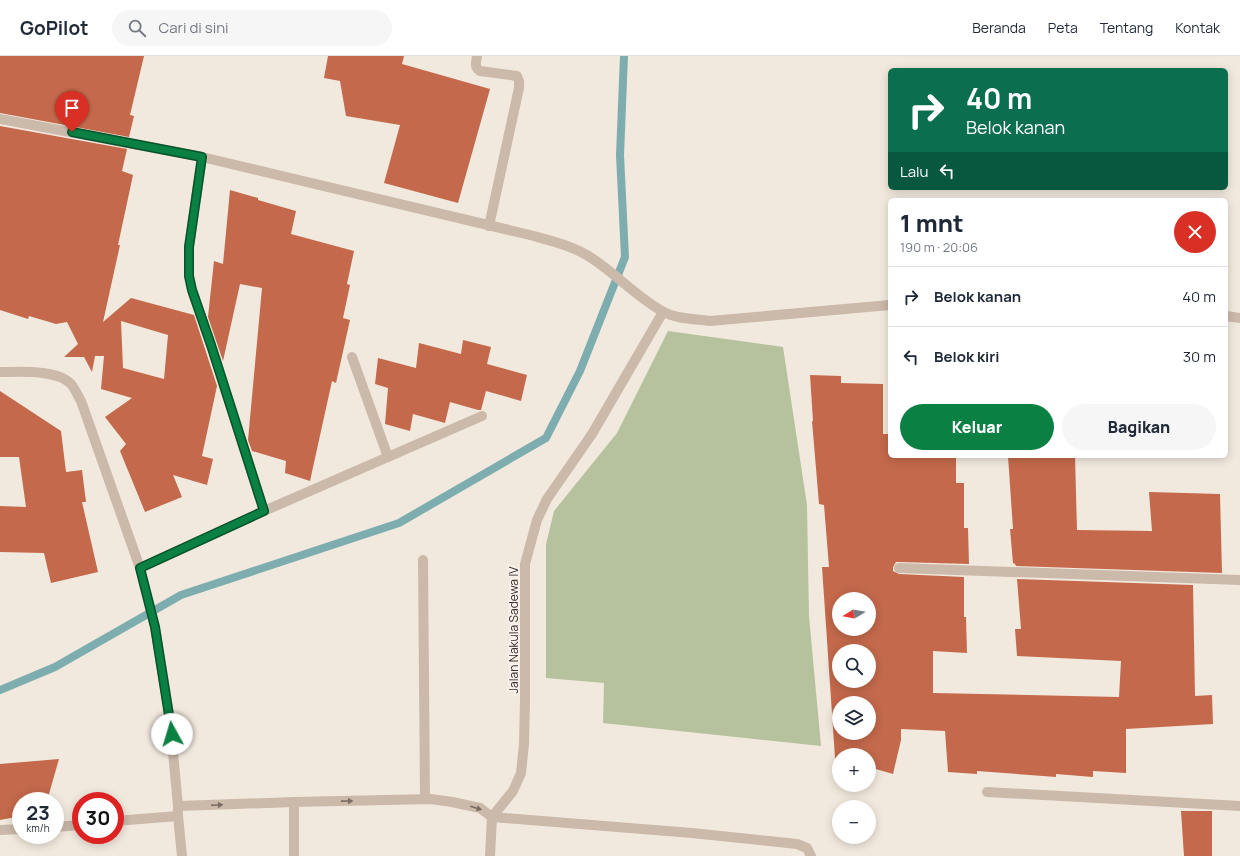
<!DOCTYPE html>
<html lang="id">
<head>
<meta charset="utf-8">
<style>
	body { margin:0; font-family:Manrope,sans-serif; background:#f6f6f7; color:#1f2937; height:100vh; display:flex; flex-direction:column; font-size:15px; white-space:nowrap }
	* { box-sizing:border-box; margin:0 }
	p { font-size:13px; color:#747a83 }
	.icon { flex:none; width:22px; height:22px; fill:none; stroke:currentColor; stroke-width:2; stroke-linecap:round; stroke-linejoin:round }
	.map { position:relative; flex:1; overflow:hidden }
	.panel { position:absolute; left:888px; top:142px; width:340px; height:260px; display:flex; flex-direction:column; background:#fff; border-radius:6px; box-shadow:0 2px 10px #0003 }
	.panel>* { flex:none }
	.guide { position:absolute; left:888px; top:12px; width:340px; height:122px; border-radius:6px; box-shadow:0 2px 10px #0003; background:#0b6e4f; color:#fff; overflow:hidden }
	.needle { width:26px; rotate:259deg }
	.tools { position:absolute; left:832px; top:536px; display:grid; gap:8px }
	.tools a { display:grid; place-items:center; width:44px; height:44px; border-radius:50%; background:#fff; box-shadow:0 2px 10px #0003; font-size:20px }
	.speed { position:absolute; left:12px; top:736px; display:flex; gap:8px; font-size:20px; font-weight:700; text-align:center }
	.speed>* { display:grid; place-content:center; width:52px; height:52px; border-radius:50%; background:#fff; box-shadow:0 2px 10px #0003; line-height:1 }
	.speed small { font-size:10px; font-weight:400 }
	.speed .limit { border:6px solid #d22; background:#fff; color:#111 }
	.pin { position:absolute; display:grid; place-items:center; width:34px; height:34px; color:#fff; margin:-41px -17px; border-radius:50% 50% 50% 0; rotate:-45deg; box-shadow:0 0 4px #0007 }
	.pin .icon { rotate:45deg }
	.me { position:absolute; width:44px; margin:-22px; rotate:354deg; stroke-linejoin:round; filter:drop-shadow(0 0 3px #0008) }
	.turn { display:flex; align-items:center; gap:14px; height:84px; padding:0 12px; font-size:18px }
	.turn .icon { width:52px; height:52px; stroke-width:2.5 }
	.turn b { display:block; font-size:28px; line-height:34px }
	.then { display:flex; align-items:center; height:38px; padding:0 12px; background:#0003; gap:8px; font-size:15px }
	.round { display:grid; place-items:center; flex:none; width:42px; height:42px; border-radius:21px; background:#f6f6f7 }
	.summary { display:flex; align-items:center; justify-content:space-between; height:68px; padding:0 12px }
	h1 { font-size:24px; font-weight:800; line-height:30px }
	.button { display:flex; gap:8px; margin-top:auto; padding:8px 12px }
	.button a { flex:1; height:46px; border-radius:24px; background:#0b8043; color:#fff; font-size:16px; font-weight:800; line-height:46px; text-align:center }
	.button a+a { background:#f6f6f7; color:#1f2937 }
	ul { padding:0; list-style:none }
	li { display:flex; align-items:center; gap:12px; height:60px; padding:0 12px; border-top:1px solid #e0e1e3 }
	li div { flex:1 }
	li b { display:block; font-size:15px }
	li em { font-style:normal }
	header { display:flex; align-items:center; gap:24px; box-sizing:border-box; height:56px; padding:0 20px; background:#fff; border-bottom:1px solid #e0e1e3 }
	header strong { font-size:19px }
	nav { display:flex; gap:22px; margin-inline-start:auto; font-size:14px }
	.search { width:280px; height:36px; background:#f6f6f7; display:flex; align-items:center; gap:10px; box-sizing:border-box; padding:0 14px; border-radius:22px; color:#747a83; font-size:15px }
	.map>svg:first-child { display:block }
</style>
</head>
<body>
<header>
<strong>GoPilot</strong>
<div class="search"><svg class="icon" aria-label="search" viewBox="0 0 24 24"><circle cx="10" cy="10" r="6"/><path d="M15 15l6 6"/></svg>Cari di sini</div>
<nav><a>Beranda</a><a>Peta</a><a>Tentang</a><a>Kontak</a></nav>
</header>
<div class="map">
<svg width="1240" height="800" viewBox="0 0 1240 800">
	<rect width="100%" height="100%" fill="#f2e9de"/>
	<!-- green -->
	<polygon fill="#b6c29e" points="668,275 783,291 807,449 809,560 821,690 603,667 604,627 546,622 546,488 554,455 617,377"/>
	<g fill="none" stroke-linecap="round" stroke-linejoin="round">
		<!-- stream -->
		<polyline stroke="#7eadaf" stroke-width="8" points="0,634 55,611 181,539 399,467 546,382 580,315 625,201 620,99 624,0"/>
	</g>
	<!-- building -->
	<g fill="#c4694b" fill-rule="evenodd">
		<polygon points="0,0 144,0 130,59 134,60 129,81 0,57"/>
		<polygon points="328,0 404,0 402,8 490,33 458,147 384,127 400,69 346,60 340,25 324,22"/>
		<path d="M0,70L127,93L122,115L133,119L118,189H120L103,266L131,242L194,259L217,330L202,400L213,403L207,429L173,419L182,441L145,456L120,395L126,388L105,361L132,342L101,333L104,300H95L92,316L84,301H64L78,288L67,266L56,268L29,260L28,263L0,254ZM121,265L168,279L164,323L123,312Z"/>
		<polygon points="230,134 258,142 258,144 296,155 291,178 354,195 347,228 350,229 343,262 350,264 336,327 332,325 310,425 285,417 286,405 252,395 248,384 262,232 240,228 223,305 208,261 214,205 223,208"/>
		<polygon points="463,284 491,291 487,308 527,319 521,345 486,335 481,354 478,354 450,346 445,367 413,358 410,375 385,368 388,332 375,328 378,302 416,312 419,287 461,298"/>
		<path d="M810,319L841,320V327L883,328V378H890V400H956V427H964V472H968L969,508L899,506H896L893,511V515L899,518L964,521V561H966L967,597L933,595V637L1119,641L1121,605L1017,600L1015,573H1021L1017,523L1193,529L1195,640L1212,639L1213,668L1126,673V717L1093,715V721L1056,718V721L977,715V718L948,716L945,675L901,673V684L893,718L869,711V699H839V703L835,702L822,511H829L824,449L819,448L812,365H813ZM839,543H869V573H839ZM839,595H869V625H839ZM839,647H869V677H839Z"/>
		<polygon points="0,335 61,375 66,416 82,414 86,446 82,446 98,516 51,527 44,497 0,496 0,450 26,451 19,401 0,401"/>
		<polygon points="1008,400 1075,400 1077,474 1152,475 1149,436 1220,438 1222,517 1016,510 1015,508 1013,507 1010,473 1013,473"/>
		<polygon points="59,703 47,745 21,745 21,760 0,764 0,708"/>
		<polygon points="1181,755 1212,755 1212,800 1184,800"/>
	</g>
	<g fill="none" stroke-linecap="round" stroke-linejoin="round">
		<!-- minor -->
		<g stroke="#cbb9aa" stroke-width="10">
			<path d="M477,0C476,6 474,11 480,15L517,20L519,25V32L489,170"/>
			<path d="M0,63L202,101L530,179C552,185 574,190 593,203C617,219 637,241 662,255C675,263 696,263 710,265L890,249"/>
			<polyline points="202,101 189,191 189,220 192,234 211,289 264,455"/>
			<polyline points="1226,260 1240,262"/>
			<polyline points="352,301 388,401"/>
			<path d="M0,316C19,316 57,313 71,328C75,333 78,340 81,345L140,512L155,571L170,664L178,750V760L182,800"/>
			<polyline points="423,504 425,743"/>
			<polyline points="140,512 264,455 482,360"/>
			<polyline points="899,512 1240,524"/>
			<polyline points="987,736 1240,750"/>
			<polyline points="178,750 294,746 431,743 452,746 480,752 492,761 692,777 797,788 807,792 811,800"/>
			<polyline points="115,765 178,760"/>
			<polyline points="55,771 81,769"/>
			<polyline points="0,774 21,773"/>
			<polyline points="294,800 294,746"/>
			<polyline points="490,800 492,761 513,735 521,717 524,688 525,644 525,508 537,464 547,443 592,378 663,256"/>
		</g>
	</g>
	<!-- one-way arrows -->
	<defs><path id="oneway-solid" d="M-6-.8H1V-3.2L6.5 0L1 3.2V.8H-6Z"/></defs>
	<g fill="#7a6d64">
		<use href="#oneway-solid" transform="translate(347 745) rotate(-1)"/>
		<use href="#oneway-solid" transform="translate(217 749) rotate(-2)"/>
		<use href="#oneway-solid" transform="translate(476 752) rotate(18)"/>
	</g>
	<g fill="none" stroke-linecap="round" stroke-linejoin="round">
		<defs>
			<polyline id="route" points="72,76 202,101 189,191 189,220 192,234 211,289 264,455 140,512 155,571 172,678"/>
		</defs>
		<!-- route casing -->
		<use href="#route" stroke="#07532c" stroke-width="10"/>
		<!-- route -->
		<use href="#route" stroke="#0b8043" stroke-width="7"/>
	</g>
	<g text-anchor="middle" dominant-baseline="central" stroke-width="3.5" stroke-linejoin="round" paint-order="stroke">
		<!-- street labels -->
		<g font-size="12" fill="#382e2a" stroke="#faf3eb">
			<text transform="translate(513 574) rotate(-90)">Jalan Nakula Sadewa IV</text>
		</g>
	</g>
</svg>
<div class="tools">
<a><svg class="needle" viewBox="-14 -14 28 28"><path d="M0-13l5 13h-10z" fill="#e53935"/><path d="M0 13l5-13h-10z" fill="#747a83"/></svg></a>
<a><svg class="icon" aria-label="search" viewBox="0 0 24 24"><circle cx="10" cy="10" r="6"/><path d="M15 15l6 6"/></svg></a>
<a><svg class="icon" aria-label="layers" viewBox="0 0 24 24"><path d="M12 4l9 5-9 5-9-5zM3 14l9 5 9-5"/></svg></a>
<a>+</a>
<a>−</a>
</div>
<div class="speed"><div>23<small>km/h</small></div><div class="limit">30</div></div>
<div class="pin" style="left:72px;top:76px;background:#d93025"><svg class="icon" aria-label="arrive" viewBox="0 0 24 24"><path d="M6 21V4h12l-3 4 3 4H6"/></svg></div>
<svg class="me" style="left:172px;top:678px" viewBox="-20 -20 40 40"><circle r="19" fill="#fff"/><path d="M0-13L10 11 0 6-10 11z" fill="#0b8043"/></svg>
<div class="guide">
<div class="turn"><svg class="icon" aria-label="right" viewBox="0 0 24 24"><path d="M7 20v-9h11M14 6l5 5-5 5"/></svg><div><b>40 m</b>Belok kanan</div></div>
<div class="then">Lalu<svg class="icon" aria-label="left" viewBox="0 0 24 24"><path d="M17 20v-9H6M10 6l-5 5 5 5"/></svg></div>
</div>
<section class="panel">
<div class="summary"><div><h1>1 mnt</h1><p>190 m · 20:06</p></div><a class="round" style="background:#d93025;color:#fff"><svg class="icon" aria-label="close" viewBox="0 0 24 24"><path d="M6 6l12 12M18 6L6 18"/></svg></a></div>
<ul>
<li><svg class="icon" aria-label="right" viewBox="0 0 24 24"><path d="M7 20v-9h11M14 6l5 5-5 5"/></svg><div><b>Belok kanan</b></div><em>40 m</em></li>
<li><svg class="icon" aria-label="left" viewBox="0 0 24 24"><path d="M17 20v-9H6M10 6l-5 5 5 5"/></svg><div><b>Belok kiri</b></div><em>30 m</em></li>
</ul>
<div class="button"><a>Keluar</a><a>Bagikan</a></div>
</section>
</div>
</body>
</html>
